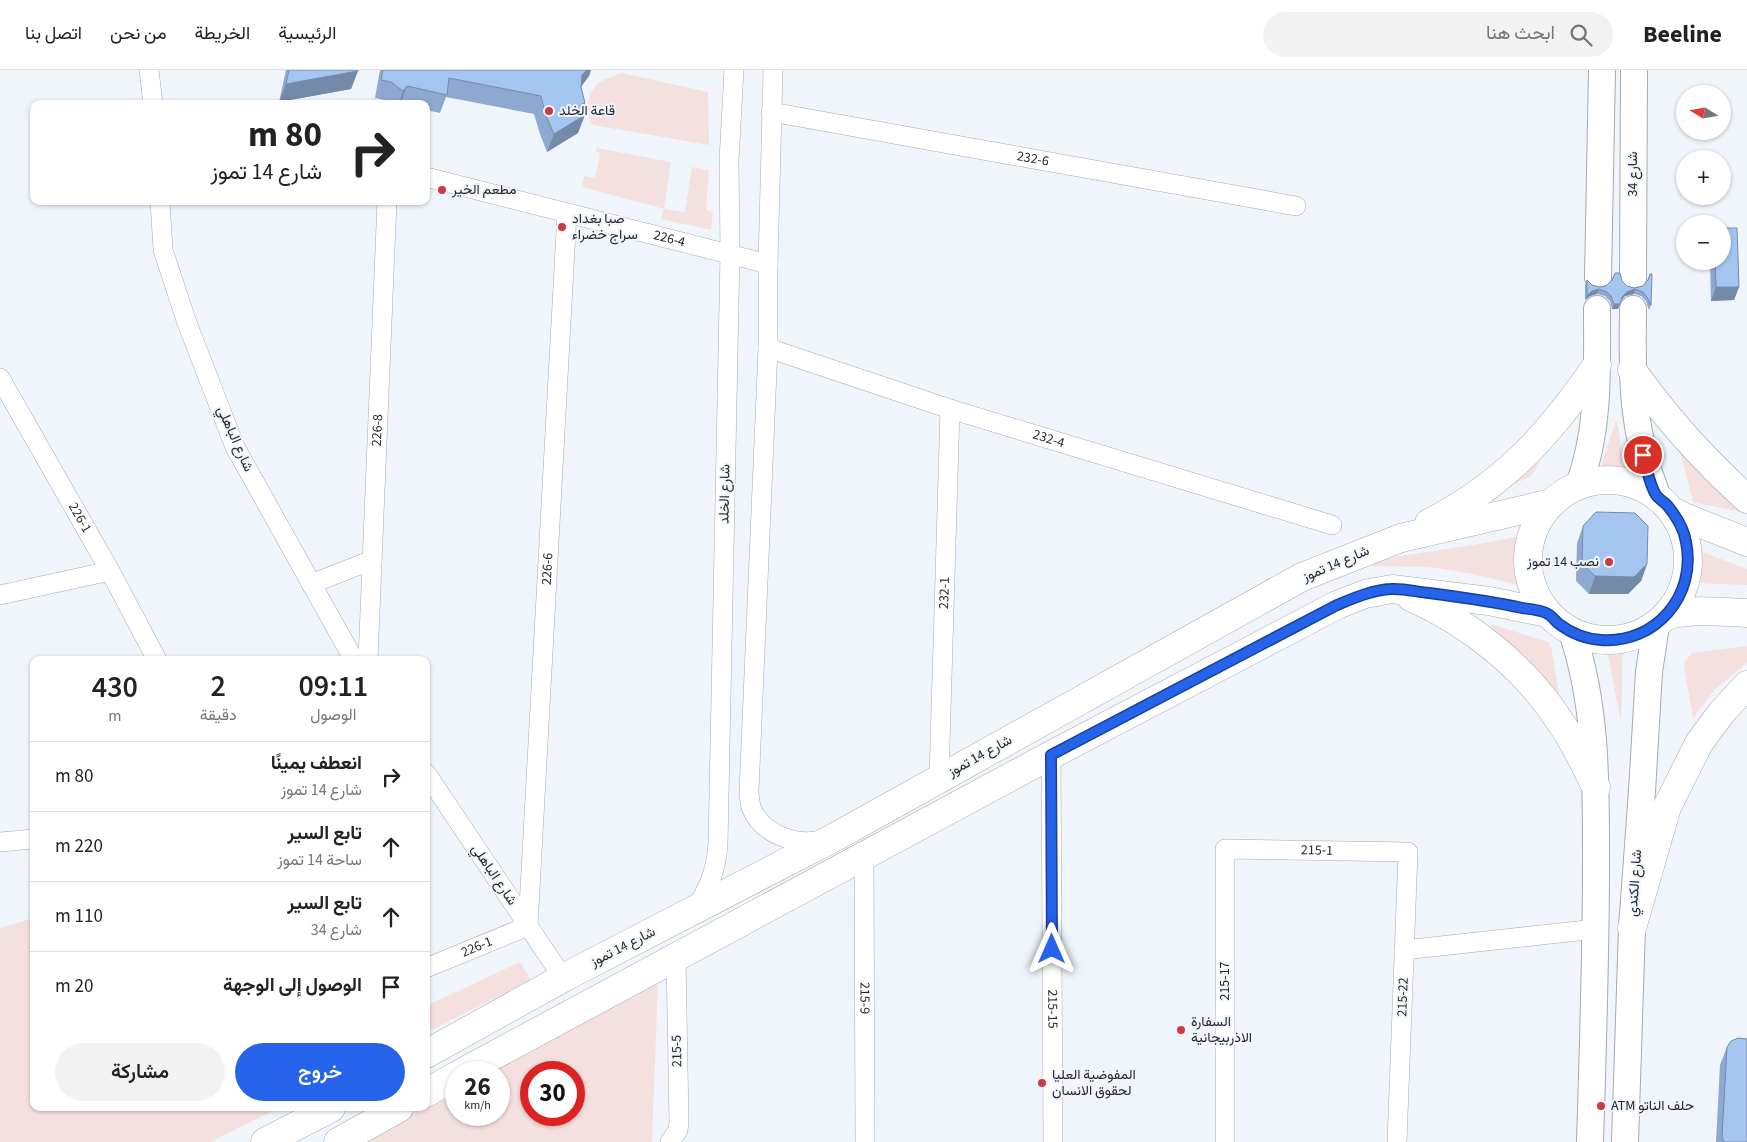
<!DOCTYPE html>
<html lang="ar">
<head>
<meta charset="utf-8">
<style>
	body { margin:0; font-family:"Source Sans 3",Vazirmatn,sans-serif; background:#f2f2f2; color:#222; direction:rtl; height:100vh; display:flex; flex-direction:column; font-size:19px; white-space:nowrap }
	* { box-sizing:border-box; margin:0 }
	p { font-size:16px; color:#767676 }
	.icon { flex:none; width:28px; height:28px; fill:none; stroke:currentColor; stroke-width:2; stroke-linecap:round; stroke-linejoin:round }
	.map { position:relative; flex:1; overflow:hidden; direction:ltr }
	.sheet { position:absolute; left:30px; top:586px; width:400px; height:455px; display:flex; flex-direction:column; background:#fff; border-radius:10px; box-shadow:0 1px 4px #0004; direction:rtl }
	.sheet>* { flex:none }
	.hud { position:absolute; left:30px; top:30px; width:400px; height:105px; border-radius:10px; box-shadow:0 1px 4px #0004; direction:rtl; background:#fff; color:#222; overflow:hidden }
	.needle { width:32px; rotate:281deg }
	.tools { position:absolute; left:1676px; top:15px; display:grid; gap:10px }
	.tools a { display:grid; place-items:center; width:55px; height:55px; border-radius:50%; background:#fff; box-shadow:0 1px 4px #0004; font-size:25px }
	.speed { position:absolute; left:445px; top:991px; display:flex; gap:10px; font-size:25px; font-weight:700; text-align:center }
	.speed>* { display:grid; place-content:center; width:65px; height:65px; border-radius:50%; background:#fff; box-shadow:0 1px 4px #0004; line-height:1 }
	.speed small { font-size:12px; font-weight:400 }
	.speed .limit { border:8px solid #d22; background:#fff; color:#111 }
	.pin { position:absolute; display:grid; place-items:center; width:42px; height:42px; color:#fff; margin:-21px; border:2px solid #fff; border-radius:50%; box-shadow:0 1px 5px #0007 }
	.me { position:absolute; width:55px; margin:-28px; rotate:0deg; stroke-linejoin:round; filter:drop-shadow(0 0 4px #0008) }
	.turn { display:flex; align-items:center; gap:18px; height:105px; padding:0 25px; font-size:22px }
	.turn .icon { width:65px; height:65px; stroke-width:2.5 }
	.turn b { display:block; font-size:35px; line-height:42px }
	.eta { display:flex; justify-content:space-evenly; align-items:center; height:85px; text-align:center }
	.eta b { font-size:30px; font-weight:600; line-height:35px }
	.cta { display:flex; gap:10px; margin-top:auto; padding:10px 25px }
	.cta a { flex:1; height:58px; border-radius:30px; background:#2563eb; color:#fff; font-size:20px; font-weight:600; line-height:58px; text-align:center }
	.cta a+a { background:#f2f2f2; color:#222 }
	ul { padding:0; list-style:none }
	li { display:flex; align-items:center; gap:15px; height:70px; padding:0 25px; border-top:1px solid #e0e0e0 }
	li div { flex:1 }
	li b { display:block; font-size:19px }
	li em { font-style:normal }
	header { display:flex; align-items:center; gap:30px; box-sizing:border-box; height:70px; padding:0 25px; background:#fff; border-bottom:1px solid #e0e0e0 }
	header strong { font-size:24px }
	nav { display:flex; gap:28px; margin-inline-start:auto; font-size:18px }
	.search { width:350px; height:45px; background:#f2f2f2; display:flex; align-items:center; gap:12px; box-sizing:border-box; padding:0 18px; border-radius:28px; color:#767676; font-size:19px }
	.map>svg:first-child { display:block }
</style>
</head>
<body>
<header>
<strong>Beeline</strong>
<div class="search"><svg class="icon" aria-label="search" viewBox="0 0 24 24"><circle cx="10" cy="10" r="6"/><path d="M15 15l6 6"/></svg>ابحث هنا</div>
<nav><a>الرئيسية</a><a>الخريطة</a><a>من نحن</a><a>اتصل بنا</a></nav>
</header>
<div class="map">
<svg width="1747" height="1072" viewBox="0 0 1747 1072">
	<rect width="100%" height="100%" fill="#f0f5fc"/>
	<!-- green -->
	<g fill="#f4e0df" fill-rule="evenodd">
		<path d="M622,3L708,22L709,75L593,55C584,41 586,23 600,12C606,8 615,6 622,3Z"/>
		<polygon points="597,78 671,92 664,139 685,142 692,97 709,100 706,140 713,142 711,160 661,149 664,139 582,117 584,106 595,108 600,83 596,82"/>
		<polygon points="1616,351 1617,351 1625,402 1612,398 1600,399"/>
		<polygon points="1678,373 1745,443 1693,432"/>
		<path d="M1547,376C1530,412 1534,410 1495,414Z"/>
		<path d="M1525,465C1518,484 1517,500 1527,517L1468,503L1429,497L1373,496L1372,495C1386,486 1423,483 1440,480C1469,476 1497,471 1525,465Z"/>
		<polygon points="1700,481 1747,499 1747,515 1695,513 1701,497"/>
		<polygon points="1491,554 1548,572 1551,576 1559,624 1555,622 1493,558"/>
		<polygon points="1606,575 1623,577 1621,652"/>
		<polygon points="1747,576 1747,593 1715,619 1693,648 1684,597 1685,591 1692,583"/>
		<polygon points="34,848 34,1038 279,1038 211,1072 0,1072 0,858"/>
		<polygon points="520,892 531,910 426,963 426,936"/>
		<path d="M658,912L652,1072H357L422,1038H426V1035L456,1019V1045H499V1002H488ZM531,1002H574V1045H531Z"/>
	</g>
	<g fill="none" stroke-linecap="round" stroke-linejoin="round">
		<defs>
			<g id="street">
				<polyline points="149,0 153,34"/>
				<path d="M773,0L768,194V278L749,721C749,726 750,732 751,737C761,764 795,776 822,770"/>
				<path id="s1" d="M771,42L1296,136"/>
				<path id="s2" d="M426,107L768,194"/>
				<polyline points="160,131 163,180 187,253 235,377 354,590"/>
				<path id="s3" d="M768,278L950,339L1332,455"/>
				<path id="s4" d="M0,308L110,501L157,590"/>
				<polyline points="311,514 372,490"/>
				<polyline points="0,525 110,501"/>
				<path id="s5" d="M368,590L387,131"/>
				<path id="s6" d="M1051,685L1053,1072"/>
				<polyline points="426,703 563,908"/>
				<path id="s7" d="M939,708L950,339"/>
				<polyline points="0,772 34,769"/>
				<path id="s8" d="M864,786L865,1072"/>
				<path d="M695,838C710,818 716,799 718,774L730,184L729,90L734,0"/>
				<polyline points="1404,880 1596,859"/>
				<path id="s9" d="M426,898L528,856L567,143"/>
				<polyline points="670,1072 678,1060 679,1052 676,887"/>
				<path id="s10" d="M1225,1072V779L1408,782L1397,1072"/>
			</g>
			<g id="secondary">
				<polyline points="1598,207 1602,0"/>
				<polyline points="1633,208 1634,0"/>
				<path d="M1633,239C1632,308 1631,359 1657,425"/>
				<path d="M1579,415C1600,358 1597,298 1597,239"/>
				<path d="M1572,562C1597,636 1596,714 1596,791C1596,885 1593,978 1590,1072"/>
				<polyline points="1625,1072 1632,858 1642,721 1649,602 1656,555"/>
			</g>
			<g id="primary">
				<path d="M1632,300C1666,348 1704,390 1747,429"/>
				<circle cx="1608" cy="490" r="80"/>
				<polyline points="1672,441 1684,447 1747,472"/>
				<path d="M1429,453C1504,415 1550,364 1597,295"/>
				<path d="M1411,527C1471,554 1526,598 1561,653C1575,673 1585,695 1596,717"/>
				<path d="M1666,546C1692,538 1719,542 1747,543"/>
				<polyline points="1632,858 1667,737 1699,673 1722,642 1747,615"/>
				<polyline points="426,984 563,908 835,767 1302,507 1401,468 1552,433"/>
				<polyline points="463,1002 1051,685 1337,535 1365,524 1392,519 1489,531 1547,543"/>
				<polyline points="426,1023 456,1006"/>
				<polyline points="265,1072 331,1038"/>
				<polyline points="338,1072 399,1038"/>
			</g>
		</defs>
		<!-- street casing -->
		<use href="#street" stroke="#a5aab0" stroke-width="20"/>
		<!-- secondary casing -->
		<use href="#secondary" stroke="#a5aab0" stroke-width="28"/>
		<!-- primary casing -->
		<use href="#primary" stroke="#a5aab0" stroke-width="29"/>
		<!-- street -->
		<use href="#street" stroke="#fff" stroke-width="19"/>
		<!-- secondary -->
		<use href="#secondary" stroke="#fff" stroke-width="26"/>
		<!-- primary -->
		<use href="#primary" stroke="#fff" stroke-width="28"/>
	</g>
	<!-- wall -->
	<g fill="#8ea9cf">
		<polygon points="286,0 358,0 351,19 279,32"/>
		<polygon points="380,0 591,0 589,6 581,16 585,33 583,40 578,63 547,82 540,64 534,44 446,27 440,43 426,40 426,34 389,34 385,30 375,28"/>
		<polygon points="1710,191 1722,191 1739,217 1734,230 1711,231"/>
		<polygon points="1650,204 1651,235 1649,240 1646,231 1641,226 1634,224 1625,226 1621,231 1618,239 1612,239 1610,231 1605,226 1597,224 1590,226 1585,230 1585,215 1587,210 1592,215 1599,217 1622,211 1627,216 1634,218 1643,216 1647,211"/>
		<polygon points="1583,456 1647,494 1641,511 1628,524 1589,524 1576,511 1577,473"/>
		<polygon points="1727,977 1747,1072 1716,1072 1720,995"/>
	</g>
	<!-- shaded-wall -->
	<g fill="#748aa9">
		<polygon points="586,0 591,0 589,6 576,24 582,5"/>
		<polygon points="358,1 351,19 279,32 286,14"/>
		<polygon points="407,16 400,34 399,34 403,21"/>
		<polygon points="585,33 580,48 585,45 578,63 547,82 554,64 580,35"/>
		<polygon points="1716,217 1739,217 1734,230 1711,231"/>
		<polygon points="1599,219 1597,224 1590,226 1585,230 1587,226 1592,221"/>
		<polygon points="1635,219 1634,224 1625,226 1620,232 1622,227 1627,222"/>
		<polygon points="1614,234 1620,234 1618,239 1612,239"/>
		<polygon points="1647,494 1641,511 1628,524 1589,524 1595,506"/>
	</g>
	<!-- building -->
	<g fill="#a5c5f1" stroke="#748aa9">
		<polygon points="289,0 358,0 358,1 286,14"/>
		<polygon points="383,0 587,0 582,5 581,17 585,33 580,35 585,45 554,64 546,46 541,26 449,8 447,25 407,16 403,21 391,12 381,10"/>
		<polygon points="1722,158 1737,158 1739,217 1716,217 1715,191 1722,191"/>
		<polygon points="1615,203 1620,203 1622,211 1627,216 1634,218 1643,216 1648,210 1650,204 1652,204 1651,235 1647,227 1643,222 1635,219 1627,222 1622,227 1620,234 1614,234 1611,226 1607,222 1599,219 1592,221 1587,226 1587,210 1592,215 1599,217 1606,216 1612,210"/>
		<polygon points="1596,442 1635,443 1648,456 1647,494 1634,507 1595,506 1582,493 1583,456"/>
		<polygon points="1738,968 1747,969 1747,1072 1724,1072 1722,1067 1727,977 1731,971"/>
	</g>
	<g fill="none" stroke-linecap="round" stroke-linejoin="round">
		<defs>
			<path id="route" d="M1052,879L1051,685L1337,535C1354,528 1372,520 1391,519C1403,518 1417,522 1429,523C1460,527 1491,531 1522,538C1530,539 1542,540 1548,544C1552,546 1555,551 1559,554C1571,563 1586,569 1601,570C1656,574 1697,525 1686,472C1684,458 1676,446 1667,435C1664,432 1659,429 1656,425C1649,414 1647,398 1643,385"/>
		</defs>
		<!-- route casing -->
		<use href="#route" stroke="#184099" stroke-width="12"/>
		<!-- route -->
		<use href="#route" stroke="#2563eb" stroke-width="9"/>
	</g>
	<!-- markers -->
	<g fill="#cb3b41" stroke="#f0f5fc" stroke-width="2">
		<circle cx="549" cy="41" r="5"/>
		<circle cx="442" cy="120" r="5"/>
		<circle cx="562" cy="157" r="5"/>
		<circle cx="1609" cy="492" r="5"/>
		<circle cx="1181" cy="960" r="5"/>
		<circle cx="1042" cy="1013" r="5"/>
		<circle cx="1601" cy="1036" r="5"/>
	</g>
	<g text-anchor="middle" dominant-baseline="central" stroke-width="4" stroke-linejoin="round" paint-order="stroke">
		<!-- poi labels -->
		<g font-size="14" fill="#26282b" stroke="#f0f5fc" text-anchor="start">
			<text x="559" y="41">قاعة الخلد</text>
			<text x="452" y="120">مطعم الخير</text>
			<text x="572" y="149">صبا بغداد<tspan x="572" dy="16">سراج خضراء</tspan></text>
			<text x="1599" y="492" text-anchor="end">نصب 14 تموز</text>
			<text x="1191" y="952">السفارة<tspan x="1191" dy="16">الاذربيجانية</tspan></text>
			<text x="1052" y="1005">المفوضية العليا<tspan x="1052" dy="16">لحقوق الانسان</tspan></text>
			<text x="1611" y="1036">ATM حلف الناتو</text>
		</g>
		<!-- street labels -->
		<g font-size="14" fill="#26282b" stroke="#f0f5fc">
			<text stroke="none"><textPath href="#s1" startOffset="266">232-6</textPath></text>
			<text transform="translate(1633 104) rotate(-90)">شارع 34</text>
			<text stroke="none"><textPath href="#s2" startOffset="251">226-4</textPath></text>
			<text stroke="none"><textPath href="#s5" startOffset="230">226-8</textPath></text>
			<text transform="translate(235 369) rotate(66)">شارع الباهلي</text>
			<text stroke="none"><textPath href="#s3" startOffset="295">232-4</textPath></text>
			<text transform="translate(725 424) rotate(-89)">شارع الخلد</text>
			<text stroke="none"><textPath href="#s4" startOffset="161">226-1</textPath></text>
			<text transform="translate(1336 494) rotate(-23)">شارع 14 تموز</text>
			<text stroke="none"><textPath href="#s9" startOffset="468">226-6</textPath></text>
			<text stroke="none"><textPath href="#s7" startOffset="185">232-1</textPath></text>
			<text transform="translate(980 686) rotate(-29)">شارع 14 تموز</text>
			<text stroke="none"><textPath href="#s10" startOffset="385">215-1</textPath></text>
			<text transform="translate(494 805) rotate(56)">شارع الباهلي</text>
			<text transform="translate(1635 813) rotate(-86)">شارع الكندي</text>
			<text stroke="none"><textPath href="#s9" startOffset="55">226-1</textPath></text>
			<text transform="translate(623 877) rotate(-27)">شارع 14 تموز</text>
			<text transform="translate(1225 911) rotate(-90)">215-17</text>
			<text transform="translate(1403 927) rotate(-88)">215-22</text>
			<text stroke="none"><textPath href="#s8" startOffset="142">215-9</textPath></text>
			<text stroke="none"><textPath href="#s6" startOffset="254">215-15</textPath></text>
			<text transform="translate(677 981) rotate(-91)">215-5</text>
		</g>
	</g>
</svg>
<div class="tools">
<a><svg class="needle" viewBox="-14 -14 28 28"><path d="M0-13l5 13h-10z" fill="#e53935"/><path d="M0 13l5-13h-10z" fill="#767676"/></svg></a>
<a>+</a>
<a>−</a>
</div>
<div class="speed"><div>26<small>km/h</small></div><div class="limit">30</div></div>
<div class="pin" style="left:1643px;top:385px;background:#d93025"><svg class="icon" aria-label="arrive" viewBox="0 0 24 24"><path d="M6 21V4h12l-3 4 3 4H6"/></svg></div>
<svg class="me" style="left:1052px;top:879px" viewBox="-20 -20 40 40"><path d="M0-17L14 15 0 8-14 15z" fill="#2563eb" stroke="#fff" stroke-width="4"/></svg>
<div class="hud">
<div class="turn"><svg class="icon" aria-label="right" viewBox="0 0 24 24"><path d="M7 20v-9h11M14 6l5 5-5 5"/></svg><div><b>80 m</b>شارع 14 تموز</div></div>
</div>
<section class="sheet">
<div class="eta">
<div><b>09:11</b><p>الوصول</p></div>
<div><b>2</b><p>دقيقة</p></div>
<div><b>430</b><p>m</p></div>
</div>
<ul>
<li><svg class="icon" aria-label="right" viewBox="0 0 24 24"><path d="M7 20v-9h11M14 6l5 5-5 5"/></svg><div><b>انعطف يمينًا</b><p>شارع 14 تموز</p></div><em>80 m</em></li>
<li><svg class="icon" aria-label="ahead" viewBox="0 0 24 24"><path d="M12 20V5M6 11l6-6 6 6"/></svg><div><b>تابع السير</b><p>ساحة 14 تموز</p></div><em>220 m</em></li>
<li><svg class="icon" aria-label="ahead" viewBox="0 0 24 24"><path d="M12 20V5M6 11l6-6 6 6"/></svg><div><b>تابع السير</b><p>شارع 34</p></div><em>110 m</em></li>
<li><svg class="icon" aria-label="arrive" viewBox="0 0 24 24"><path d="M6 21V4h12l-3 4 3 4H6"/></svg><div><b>الوصول إلى الوجهة</b></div><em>20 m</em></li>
</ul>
<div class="cta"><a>خروج</a><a>مشاركة</a></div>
</section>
</div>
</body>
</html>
